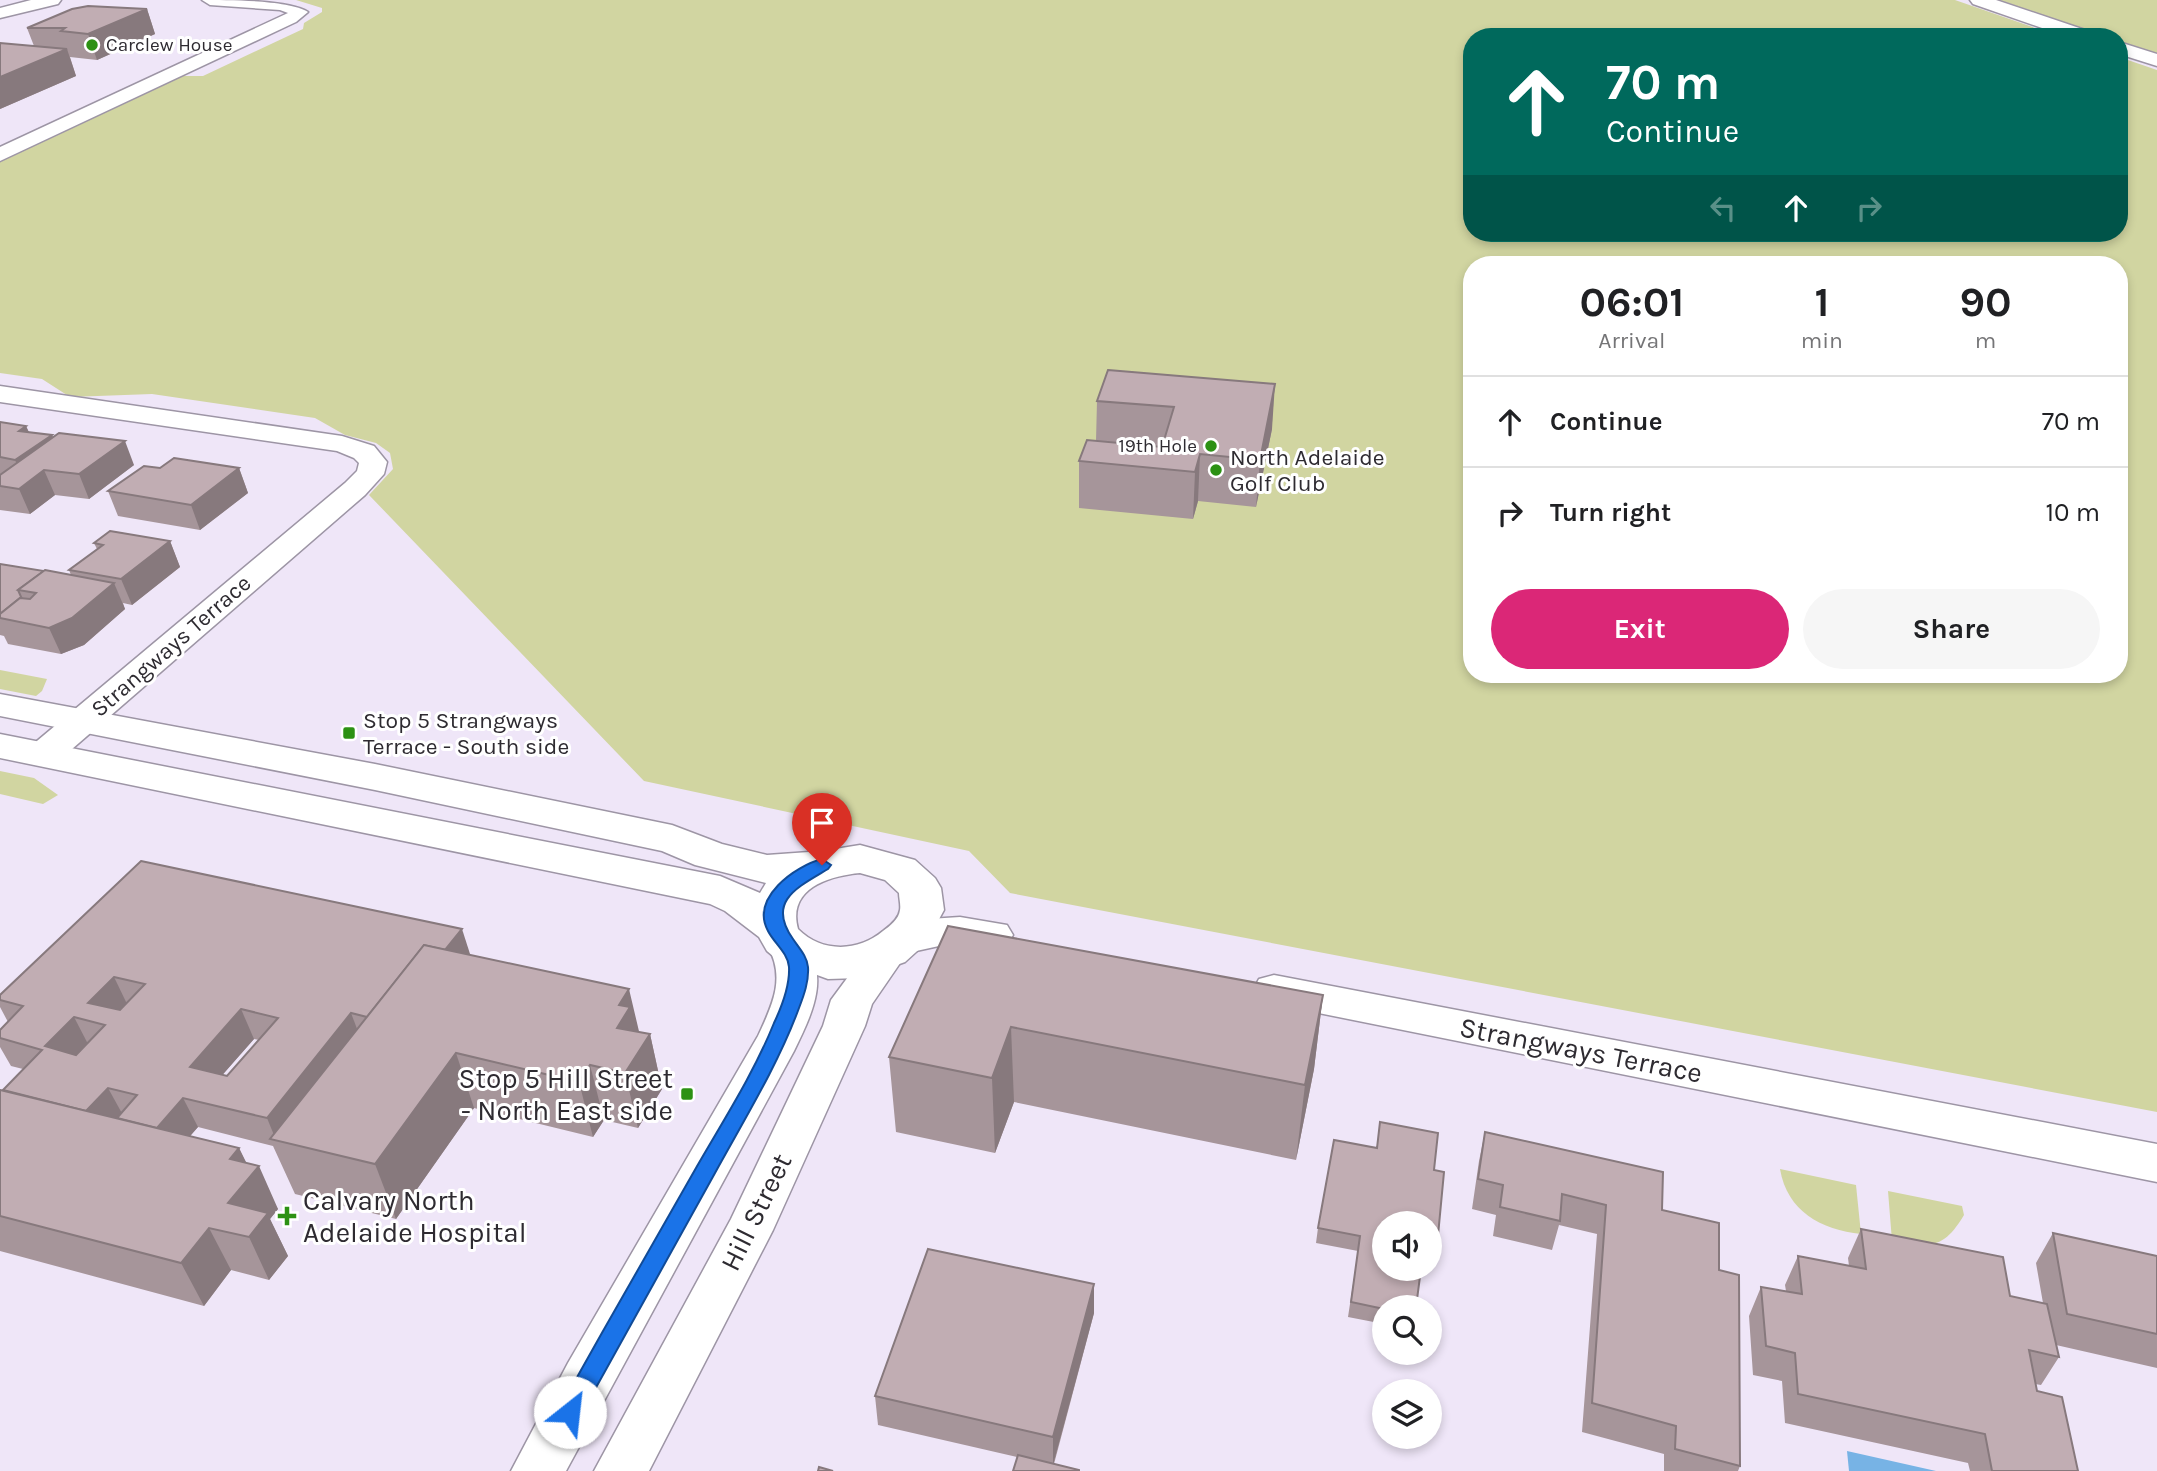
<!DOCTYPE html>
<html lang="en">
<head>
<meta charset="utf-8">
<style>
	body { margin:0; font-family:Karla,sans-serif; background:#f6f6f6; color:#202124; height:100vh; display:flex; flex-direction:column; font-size:26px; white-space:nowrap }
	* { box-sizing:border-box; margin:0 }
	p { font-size:23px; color:#757577 }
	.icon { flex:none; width:38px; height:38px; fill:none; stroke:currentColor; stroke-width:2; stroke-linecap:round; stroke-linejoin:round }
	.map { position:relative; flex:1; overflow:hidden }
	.drawer { position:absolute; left:1463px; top:256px; width:665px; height:427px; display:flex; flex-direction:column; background:#fff; border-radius:28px; box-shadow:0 4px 10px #0003 }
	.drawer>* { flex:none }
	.banner { position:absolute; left:1463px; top:28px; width:665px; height:214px; border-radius:28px; box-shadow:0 4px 10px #0003; background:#00695c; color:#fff; overflow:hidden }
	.controls { position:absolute; left:1372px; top:1211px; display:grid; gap:14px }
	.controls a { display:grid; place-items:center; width:70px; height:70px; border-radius:50%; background:#fff; box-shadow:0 4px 10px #0003; font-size:35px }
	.pin { position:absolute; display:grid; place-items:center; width:60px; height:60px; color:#fff; margin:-72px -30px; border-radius:50% 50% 50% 0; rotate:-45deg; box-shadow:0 0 7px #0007 }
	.pin .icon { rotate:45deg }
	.me { position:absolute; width:77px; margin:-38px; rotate:29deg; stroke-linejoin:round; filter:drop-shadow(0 0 5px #0008) }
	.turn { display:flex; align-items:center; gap:24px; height:147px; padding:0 28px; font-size:32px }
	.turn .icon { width:91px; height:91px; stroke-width:2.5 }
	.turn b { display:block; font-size:49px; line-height:60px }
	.lanes { display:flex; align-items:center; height:66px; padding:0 28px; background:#0003; justify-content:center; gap:35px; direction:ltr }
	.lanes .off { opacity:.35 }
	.eta { display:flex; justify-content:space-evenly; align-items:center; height:119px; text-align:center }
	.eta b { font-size:42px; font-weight:700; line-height:49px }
	.cta { display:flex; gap:14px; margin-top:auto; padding:14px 28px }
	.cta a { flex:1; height:80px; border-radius:42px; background:#db2777; color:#fff; font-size:28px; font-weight:700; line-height:80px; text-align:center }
	.cta a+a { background:#f6f6f6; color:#202124 }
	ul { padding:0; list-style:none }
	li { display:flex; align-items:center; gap:21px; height:91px; padding:0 28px; border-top:2px solid #e0e0e0 }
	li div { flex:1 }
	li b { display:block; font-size:26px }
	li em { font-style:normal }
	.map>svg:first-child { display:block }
</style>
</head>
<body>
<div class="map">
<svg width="2157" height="1471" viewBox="0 0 2157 1471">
	<rect width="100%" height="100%" fill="#efe6f8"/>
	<!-- green -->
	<g fill="#d1d5a1" fill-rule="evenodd">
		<path d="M296,0H1955L2061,37H1472V233H2119V57L2157,70V1112L1010,893L969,851L644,781L369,495L393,469L390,453L376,443L345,435L315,418L152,394L70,397L42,379L0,373V162L180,76H203L303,29L304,23L322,12V8ZM1472,264H2119V674H1472Z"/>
		<polygon points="1999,0 2157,0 2157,54 2119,41 2119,37 2108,37"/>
		<polygon points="0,670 47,679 42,691 36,696 0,689"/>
		<polygon points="0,771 34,778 58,795 43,804 0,794"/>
		<path d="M1780,1169L1856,1185L1861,1234C1821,1230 1787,1211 1780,1169Z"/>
		<path d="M1888,1191L1962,1206L1964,1215C1943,1250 1931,1247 1892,1241Z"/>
	</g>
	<!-- water -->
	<polygon fill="#77b3e5" points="1847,1451 1936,1471 1849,1471"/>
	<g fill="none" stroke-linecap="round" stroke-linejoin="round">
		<defs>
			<g id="minor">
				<path d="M202,0C229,0 289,0 308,12L296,22L0,161V147L288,13L280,10L210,5Z"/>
				<polygon points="0,386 342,436 374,446 387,462 384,474 365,495 57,762 44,765 31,762 26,754 31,746 345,483 357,471 359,463 354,458 337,451 0,402"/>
				<polygon points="960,917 1007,925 1013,935 1007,945 993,949 939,946 907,953 872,1004 865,1026 773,1230 649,1471 594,1471 731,1219 823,1026 831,1000 873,943 888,939 894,929 929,919"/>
				<path d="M787,931L801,935C831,975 814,1010 794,1051L566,1471H511L568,1363L758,1036C773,1004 786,977 767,945L773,935Z"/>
				<polygon points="1274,975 2157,1144 2157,1182 1259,1001 1253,990 1259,979"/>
			</g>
			<g id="tertiary">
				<polygon points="1970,0 1996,0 2094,33 2096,37 2068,37 1973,4"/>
				<polygon points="2119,42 2157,54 2157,66 2119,54"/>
				<path d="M0,694L375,764L672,825L722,844L767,855L823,851L860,845L915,860L935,878L941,888L944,910L926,943L905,962L860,978L828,979L779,961L767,951L759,937L725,911L710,904L0,758V734L720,876L760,893L766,883L695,865L662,851L375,790L0,716ZM860,873L885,880L899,893C899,898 901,905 900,910C899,919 890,926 883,931C858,952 822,953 798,929C787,889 828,876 860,873Z"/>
			</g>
			<polygon id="secondary" points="31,0 61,0 58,4 0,18 0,8"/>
		</defs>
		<!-- minor casing -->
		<use href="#minor" stroke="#9d95a5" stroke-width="3"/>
		<!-- tertiary casing -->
		<use href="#tertiary" stroke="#9d95a5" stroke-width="3"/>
		<!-- secondary casing -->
		<use href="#secondary" stroke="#9d95a5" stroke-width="3"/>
		<!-- minor -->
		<use href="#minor" fill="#fff" fill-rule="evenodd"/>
		<!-- tertiary -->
		<use href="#tertiary" fill="#fff" fill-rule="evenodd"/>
		<!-- secondary -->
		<use href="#secondary" fill="#fff" fill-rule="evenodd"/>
	</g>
	<!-- wall -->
	<g fill="#a6959a" fill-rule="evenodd">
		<polygon points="147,9 155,34 97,60 70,57 76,76 0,109 0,43 34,46 27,28"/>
		<polygon points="1108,370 1272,429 1256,507 1198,501 1193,519 1079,508 1079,461 1096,441 1097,401"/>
		<polygon points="0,422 26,426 29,432 52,435 53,437 134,465 89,499 55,495 30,514 0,510"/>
		<polygon points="160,468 239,468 248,493 200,530 118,516 108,491"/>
		<polygon points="170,541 180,567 132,605 123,603 125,609 84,645 61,654 8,644 4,636 0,635 0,564 71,575 69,570 97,549 94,543"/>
		<path d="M141,861L470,955L639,1032L650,1034L662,1089L638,1128L604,1120L593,1137L474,1108L396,1219L295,1194L273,1146L198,1127L190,1136L239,1148L246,1163L278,1209L270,1219L288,1256L269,1280L231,1270L204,1306L0,1251V1090H3L23,1069L11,1066L0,1047V1030L8,1022L0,1007V995ZM254,1039L259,1040L227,1076L222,1075Z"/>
		<polygon points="948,926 1323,995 1314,1069 1296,1160 1014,1102 995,1153 896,1132 889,1057"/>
		<polygon points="1485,1132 1662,1210 1719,1270 1740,1466 1738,1471 1664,1471 1664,1454 1582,1432 1597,1234 1559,1225 1552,1250 1493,1236 1496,1215 1472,1209 1479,1161"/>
		<polygon points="1434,1170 1437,1246 1433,1261 1430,1260 1430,1223 1384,1223 1384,1324 1348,1317 1358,1251 1316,1243 1318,1228"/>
		<polygon points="1861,1229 2010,1296 2043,1303 2036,1263 2053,1233 2157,1256 2157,1368 2056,1345 2059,1357 2041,1385 2035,1384 2037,1391 2078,1471 1970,1471 1968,1463 1785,1423 1782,1381 1753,1375 1749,1316 1761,1287 1786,1291 1785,1285 1798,1256 1849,1266 1848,1258"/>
		<polygon points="1094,1284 1094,1313 1054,1464 1017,1457 878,1425 875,1396"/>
	</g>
	<!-- shaded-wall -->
	<g fill="#87797d">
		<polygon points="147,9 155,34 97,60 88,34"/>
		<polygon points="67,49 76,76 0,109 0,77"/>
		<polygon points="1275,384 1272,429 1256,507 1260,460"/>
		<polygon points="26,426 35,447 52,435 62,460 44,470 55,495 30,514 19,489 26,484 15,460 19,431"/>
		<polygon points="125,441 134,465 89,499 79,474"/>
		<polygon points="1200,454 1198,501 1193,519 1195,472"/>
		<polygon points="239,468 248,493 200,530 191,505"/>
		<polygon points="170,541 180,567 132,605 121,579"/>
		<polygon points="114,583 125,609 84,645 61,654 49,628"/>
		<polygon points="462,929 471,957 388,1022"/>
		<polygon points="114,977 128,1006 107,1028 88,1003"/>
		<polygon points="629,989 642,1044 650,1034 662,1089 638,1128 625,1073 617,1028 619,1005"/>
		<polygon points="1323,995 1314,1069 1296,1160 1305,1085"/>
		<polygon points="241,1009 254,1039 204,1096 190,1067"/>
		<polygon points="351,1013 362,1042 276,1140 267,1118"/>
		<polygon points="74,1017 89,1046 60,1075 45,1046"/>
		<polygon points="1011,1027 1014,1102 995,1153 992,1078"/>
		<polygon points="456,1053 474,1108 396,1219 375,1164"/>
		<polygon points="590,1065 604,1120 593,1137 579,1082"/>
		<polygon points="108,1088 124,1117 120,1120 82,1116"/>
		<polygon points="183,1098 198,1127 171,1158 156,1129"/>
		<polygon points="239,1148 252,1174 259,1166 278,1209 270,1219 288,1256 269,1280 249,1237 228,1203 230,1159"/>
		<polygon points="209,1228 231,1270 204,1306 181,1263"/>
		<polygon points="1094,1284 1094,1313 1053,1465 1053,1437"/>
	</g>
	<!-- building -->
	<g fill="#c1adb3" stroke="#87797d" stroke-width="2" fill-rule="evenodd">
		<polygon points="88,6 147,9 88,34 61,31 65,28 27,28 72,9"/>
		<polygon points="0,43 67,49 0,77"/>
		<polygon points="1108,370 1275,384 1260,460 1200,454 1195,472 1079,461 1087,440 1162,447 1174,407 1097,401"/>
		<polygon points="0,422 26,426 19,431 52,435 15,460 0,457"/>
		<polygon points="59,433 125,441 79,474 44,470 19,489 0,486 0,475"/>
		<polygon points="174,458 239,468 191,505 108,491 144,466 160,468"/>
		<polygon points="110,531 170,541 121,579 69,570 103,545 94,543"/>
		<polygon points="0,564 44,571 18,590 22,599 20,598 0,614"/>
		<polygon points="45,570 114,583 72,618 49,628 0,618 0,614 20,598 30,599 36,593 18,590"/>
		<path d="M141,861L462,929L445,950L424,945L367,1017L351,1013L267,1118L183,1098L157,1128L117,1118L137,1095L108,1088L86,1111L3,1090L42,1050L0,1038V1030L23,1006L0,1000V995ZM114,977L145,984L120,1010L88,1003ZM241,1009L278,1018L227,1076L190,1067ZM74,1017L105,1025L76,1055L45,1046Z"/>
		<polygon points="948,926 1323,995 1305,1085 1011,1027 992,1078 889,1057"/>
		<polygon points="424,945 629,989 619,1005 630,1007 617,1028 650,1034 625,1073 590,1065 579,1082 456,1053 375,1164 270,1139"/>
		<polygon points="0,1090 239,1148 230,1159 259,1166 228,1203 268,1213 249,1237 209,1228 181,1263 0,1216"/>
		<polygon points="1380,1122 1438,1133 1434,1170 1444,1172 1437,1246 1430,1245 1430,1223 1384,1223 1384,1269 1421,1269 1416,1307 1384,1307 1384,1309 1351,1302 1360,1236 1318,1228 1334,1140 1377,1148"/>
		<polygon points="1485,1132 1663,1172 1662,1210 1719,1223 1719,1270 1739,1275 1740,1466 1675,1449 1676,1426 1592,1403 1606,1205 1562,1194 1560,1221 1500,1207 1503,1185 1478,1179"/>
		<polygon points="1861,1229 2003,1257 2010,1296 2047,1304 2059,1357 2029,1350 2037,1391 2062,1397 2078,1471 1992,1471 1985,1434 1798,1394 1795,1353 1766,1346 1761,1287 1802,1294 1798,1256 1866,1269"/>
		<polygon points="2053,1233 2157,1256 2157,1334 2067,1314"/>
		<polygon points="928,1249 1094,1284 1053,1437 875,1396"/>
		<polygon points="1018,1455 1079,1470 1079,1471 1013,1471"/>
		<polygon points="819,1467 833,1471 818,1471"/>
	</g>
	<!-- route -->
	<path fill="#1a73e8" stroke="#114b97" stroke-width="2" d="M822,859L831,865L828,869C798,887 766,901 793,939C799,948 807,956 808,967C809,981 804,995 799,1008C778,1065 744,1120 715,1173C669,1255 624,1338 578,1420L570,1423L562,1420L558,1412L562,1404C606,1325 651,1247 696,1168C723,1121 754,1073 774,1023C782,1006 790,986 789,967C788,953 774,943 768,931C750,898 795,866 822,859Z"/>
	<!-- markers -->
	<g fill="#2c9113" stroke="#fff" stroke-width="2.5">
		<circle cx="92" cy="45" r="7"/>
		<circle cx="1211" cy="446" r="7"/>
		<circle cx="1216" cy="470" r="7"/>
		<rect x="342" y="726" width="14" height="14" rx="3.5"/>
		<rect x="680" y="1087" width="14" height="14" rx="3.5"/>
		<path d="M283.5 1205.5h7v7h7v7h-7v7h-7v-7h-7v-7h7z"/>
	</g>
	<g text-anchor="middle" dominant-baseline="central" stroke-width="6" stroke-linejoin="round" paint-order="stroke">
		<!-- far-poi labels -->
		<g font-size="19" fill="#2e2b31" stroke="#fff" text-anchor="start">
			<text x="106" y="45">Carclew House</text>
			<text x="1197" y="446" text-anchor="end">19th Hole</text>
		</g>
		<!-- poi labels -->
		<g font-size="23" fill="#2e2b31" stroke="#fff" text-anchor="start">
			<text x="1230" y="457">North Adelaide<tspan x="1230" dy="26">Golf Club</tspan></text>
			<text x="363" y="720">Stop 5 Strangways<tspan x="363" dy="26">Terrace - South side</tspan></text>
		</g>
		<!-- street labels -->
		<g font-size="23" fill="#2e2b31" stroke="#fff">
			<text transform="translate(171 646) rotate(-41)">Strangways Terrace</text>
		</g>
		<!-- near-street labels -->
		<g font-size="28" fill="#2e2b31" stroke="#fff">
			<text transform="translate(1581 1050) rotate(11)">Strangways Terrace</text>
			<text transform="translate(756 1212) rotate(-64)">Hill Street</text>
		</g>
		<!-- near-poi labels -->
		<g font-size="28" fill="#2e2b31" stroke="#fff" text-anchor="end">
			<text x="673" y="1078">Stop 5 Hill Street<tspan x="673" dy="32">- North East side</tspan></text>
			<text x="303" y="1200" text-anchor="start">Calvary North<tspan x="303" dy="32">Adelaide Hospital</tspan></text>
		</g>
	</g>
</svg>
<div class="controls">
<a><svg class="icon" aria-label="sound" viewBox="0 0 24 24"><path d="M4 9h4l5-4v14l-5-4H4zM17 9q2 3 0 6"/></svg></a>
<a><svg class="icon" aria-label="search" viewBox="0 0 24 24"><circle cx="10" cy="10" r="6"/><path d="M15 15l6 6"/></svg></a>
<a><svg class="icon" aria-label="layers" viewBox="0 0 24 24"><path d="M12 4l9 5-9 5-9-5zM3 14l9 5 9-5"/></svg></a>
</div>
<div class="pin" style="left:822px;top:865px;background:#d93025"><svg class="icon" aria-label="arrive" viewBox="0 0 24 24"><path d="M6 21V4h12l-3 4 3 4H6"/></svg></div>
<svg class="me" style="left:570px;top:1412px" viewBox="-20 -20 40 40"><circle r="19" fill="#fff"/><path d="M0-13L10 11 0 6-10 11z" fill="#1a73e8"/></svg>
<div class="banner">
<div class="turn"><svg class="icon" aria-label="ahead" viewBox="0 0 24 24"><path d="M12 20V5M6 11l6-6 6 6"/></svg><div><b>70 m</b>Continue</div></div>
<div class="lanes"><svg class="icon off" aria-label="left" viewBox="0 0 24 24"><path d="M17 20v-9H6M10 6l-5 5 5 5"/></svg><svg class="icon" aria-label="ahead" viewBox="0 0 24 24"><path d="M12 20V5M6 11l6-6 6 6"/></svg><svg class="icon off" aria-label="right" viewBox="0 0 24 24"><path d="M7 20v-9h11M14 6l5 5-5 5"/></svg></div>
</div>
<section class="drawer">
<div class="eta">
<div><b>06:01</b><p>Arrival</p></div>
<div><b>1</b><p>min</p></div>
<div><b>90</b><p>m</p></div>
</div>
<ul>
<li><svg class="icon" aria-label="ahead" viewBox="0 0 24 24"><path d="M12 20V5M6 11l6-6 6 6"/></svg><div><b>Continue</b></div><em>70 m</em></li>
<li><svg class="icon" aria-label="right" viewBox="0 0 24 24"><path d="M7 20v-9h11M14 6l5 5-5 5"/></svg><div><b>Turn right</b></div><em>10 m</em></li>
</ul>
<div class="cta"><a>Exit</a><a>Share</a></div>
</section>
</div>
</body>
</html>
